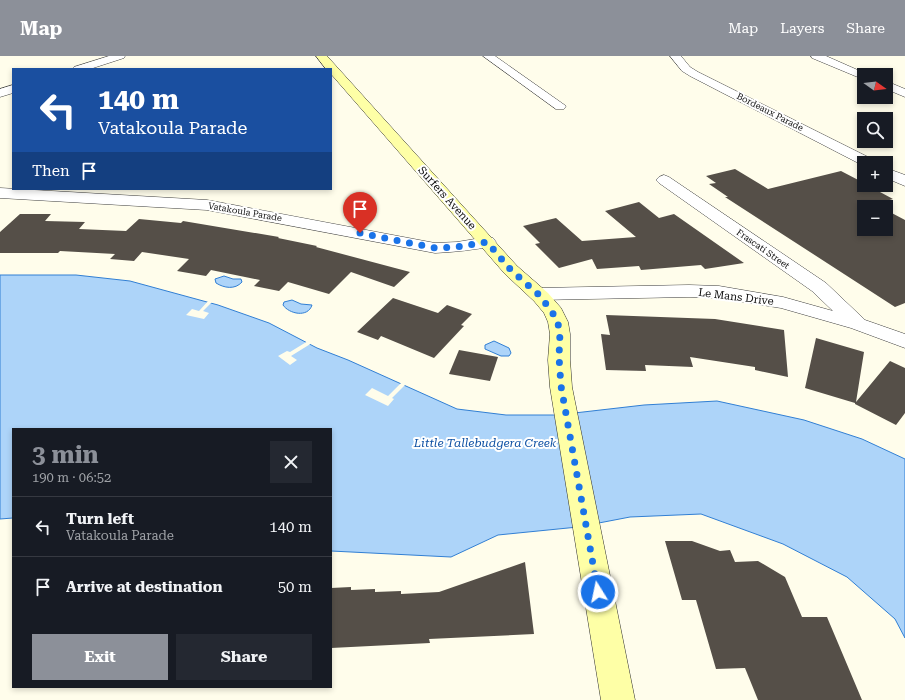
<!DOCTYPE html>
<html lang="en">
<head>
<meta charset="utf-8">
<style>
	body { margin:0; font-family:"Roboto Serif",serif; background:#242831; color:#f1f3f6; height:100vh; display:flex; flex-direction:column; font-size:15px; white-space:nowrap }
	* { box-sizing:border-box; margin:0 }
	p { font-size:13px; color:#9ea1a6 }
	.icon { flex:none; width:22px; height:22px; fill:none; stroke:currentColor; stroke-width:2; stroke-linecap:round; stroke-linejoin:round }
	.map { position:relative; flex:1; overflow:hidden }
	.drawer { position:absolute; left:12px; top:372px; width:320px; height:260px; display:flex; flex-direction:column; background:#171b24; border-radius:0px; box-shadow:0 2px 6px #0003 }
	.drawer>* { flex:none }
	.top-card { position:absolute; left:12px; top:12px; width:320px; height:122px; border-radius:0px; box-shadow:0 2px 6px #0003; background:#1a4fa0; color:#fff; overflow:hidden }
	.needle { width:26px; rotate:104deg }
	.buttons { position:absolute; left:857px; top:12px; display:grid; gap:8px }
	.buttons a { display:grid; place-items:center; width:36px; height:36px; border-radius:0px; background:#171b24; box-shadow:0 2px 6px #0003; font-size:20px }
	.pin { position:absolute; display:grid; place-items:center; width:34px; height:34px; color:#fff; margin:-41px -17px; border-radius:50% 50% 50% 0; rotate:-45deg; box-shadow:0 0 4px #0007 }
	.pin .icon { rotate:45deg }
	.me { position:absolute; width:44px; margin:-22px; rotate:350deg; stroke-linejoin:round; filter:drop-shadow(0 0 3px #0008) }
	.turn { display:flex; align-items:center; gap:14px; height:84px; padding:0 20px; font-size:18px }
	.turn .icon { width:52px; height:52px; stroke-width:2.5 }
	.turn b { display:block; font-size:28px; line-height:34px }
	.then { display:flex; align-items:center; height:38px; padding:0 20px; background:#0003; gap:8px; font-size:15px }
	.round { display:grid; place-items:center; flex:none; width:42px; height:42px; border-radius:0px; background:#242831 }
	.overview { display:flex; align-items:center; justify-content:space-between; height:68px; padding:0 20px }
	h1 { font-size:24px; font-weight:700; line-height:30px; color:#8c9099 }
	.action { display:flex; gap:8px; margin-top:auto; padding:8px 20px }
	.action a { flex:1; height:46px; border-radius:0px; background:#8c9099; color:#fff; font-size:16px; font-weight:700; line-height:46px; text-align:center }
	.action a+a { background:#242831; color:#f1f3f6 }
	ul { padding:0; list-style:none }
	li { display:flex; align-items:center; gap:12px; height:60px; padding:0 20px; border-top:1px solid #363941 }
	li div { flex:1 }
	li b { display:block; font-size:15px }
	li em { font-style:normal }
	header { display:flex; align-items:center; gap:24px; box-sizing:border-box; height:56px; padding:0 20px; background:#8c9099; color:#fff }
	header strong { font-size:19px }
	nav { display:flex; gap:22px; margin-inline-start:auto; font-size:14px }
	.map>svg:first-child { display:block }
</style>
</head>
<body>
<header>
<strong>Map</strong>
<nav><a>Map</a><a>Layers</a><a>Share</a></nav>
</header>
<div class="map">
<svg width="905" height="644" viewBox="0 0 905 644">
	<rect width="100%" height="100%" fill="#fffdeb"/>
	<!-- water -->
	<g fill="#add4f9" stroke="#317fd4">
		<polygon points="0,219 76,219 130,225 218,249 269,267 317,292 348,304 457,353 506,359 557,359 644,349 717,345 804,364 862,383 905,403 905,582 895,563 847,521 783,488 701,458 630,461 578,471 498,479 451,501 331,495 331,373 13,373 13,462 0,463"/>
		<path d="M224,220L233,223H241L242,226C235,234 224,232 216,227L215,223Z"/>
		<path d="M292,244L301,248L312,249C308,262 289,258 283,249L284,246Z"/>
		<polygon points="494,285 509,292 511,297 509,300 501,300 485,293 485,289"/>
	</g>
	<!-- pier -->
	<g fill="#fffdeb">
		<polygon points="209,244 213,245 203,255 209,257 204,263 186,259 192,253 199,255"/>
		<polygon points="308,285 312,287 291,300 297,304 290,309 278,300 287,295 290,296"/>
		<polygon points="402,326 406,328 392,342 394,343 388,350 365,339 372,332 388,340"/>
	</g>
	<!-- building -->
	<g fill="#554f48">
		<polygon points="735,113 768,133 841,115 864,127 864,129 867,129 893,143 875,148 881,151 864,151 864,173 886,173 886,154 905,164 905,247 895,251 725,141 728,141 709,128 716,127 706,120"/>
		<polygon points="639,146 659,162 674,158 744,207 705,213 701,209 641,214 639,210 597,213 592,203 559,212 535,188 540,187 523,170 556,162 582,185 636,181 605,155"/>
		<polygon points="20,158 51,158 45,165 85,166 79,173 126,175 139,163 181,167 183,165 279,181 278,182 317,190 316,191 410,216 394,231 351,216 329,238 288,226 279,235 254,230 260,224 211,214 206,220 177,215 189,203 142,196 134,205 110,203 115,198 60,195 58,197 0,197 0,176"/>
		<polygon points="393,242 438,257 447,249 472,258 461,269 464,270 434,302 381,280 378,284 357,276"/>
		<polygon points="606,259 715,263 784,274 788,321 755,314 755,311 690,301 693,311 645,309 646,315 606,314 601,278 610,279"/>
		<polygon points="816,282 864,296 856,346 890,305 905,312 905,357 896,369 855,348 855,347 805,332"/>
		<polygon points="459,294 498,301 490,325 449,318"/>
		<polygon points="665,485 692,485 720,495 730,494 735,506 758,505 785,521 802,561 827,561 862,644 758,644 745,612 716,613 696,544 682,544"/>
		<polygon points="525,506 534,578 429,583 430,587 331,592 331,532 351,531 351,534 375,533 375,536 401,535 401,538 439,536"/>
	</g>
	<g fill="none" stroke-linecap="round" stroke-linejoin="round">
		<defs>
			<g id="street">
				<polygon points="109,0 125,0 124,2 90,13 72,13 74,11"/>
				<polygon points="483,0 495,0 566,50 564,53 556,53"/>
				<polygon points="670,0 681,0 690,11 698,16 874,104 876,107 864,107 864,110 690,20 682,15"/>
				<polygon points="811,0 826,0 869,19 864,19 864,23 860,22 812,2"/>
				<polygon points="886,25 905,33 905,41 886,33"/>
				<polygon points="13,29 13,37 0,41 0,33"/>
				<polygon points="886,112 905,119 905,130 886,122"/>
				<polygon points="664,119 669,121 826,227 865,264 905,278 905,292 851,272 781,252 719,242 689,241 538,244 531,242 528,238 531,234 538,232 689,229 719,230 783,241 833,255 812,235 659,127 656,124 659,121"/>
				<path d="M0,132L207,144L435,187L457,186L487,181L493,182L496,186L493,190C474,194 455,196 435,197L207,154L0,142Z"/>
			</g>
			<polygon id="secondary" points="316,0 327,0 517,210 548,237 561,252 568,266 570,278 570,304 572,331 635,644 601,644 550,331 548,304 550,278 548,266 544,257 534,245 505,218 331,18 331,13 326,13"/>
		</defs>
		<!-- street casing -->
		<use href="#street" stroke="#3f3f3f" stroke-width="1"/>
		<!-- secondary casing -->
		<use href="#secondary" stroke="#2e2e2e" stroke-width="1"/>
		<!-- street -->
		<use href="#street" fill="#fff" fill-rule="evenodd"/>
		<!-- secondary -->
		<use href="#secondary" fill="#feffa6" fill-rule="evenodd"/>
	</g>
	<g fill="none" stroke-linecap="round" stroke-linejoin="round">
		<!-- route -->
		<polyline stroke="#1a73e8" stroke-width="7" stroke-dasharray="0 12.6" points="360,177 435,192 457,191 487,186 511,214 538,238 550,253 557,264 560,276 559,301 561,330 598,536"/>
	</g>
	<g text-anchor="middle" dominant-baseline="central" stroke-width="4" stroke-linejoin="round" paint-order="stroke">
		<!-- far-street labels -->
		<g font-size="9" fill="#0c0c0c" stroke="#fff">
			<text transform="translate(770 56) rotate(27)">Bordeaux Parade</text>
			<text transform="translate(245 156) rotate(10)">Vatakoula Parade</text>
			<text transform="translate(763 193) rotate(35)">Frascati Street</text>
		</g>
		<!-- street labels -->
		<g font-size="11" fill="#0c0c0c" stroke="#fff">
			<text transform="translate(447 142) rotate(48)">Surfers Avenue</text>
			<text transform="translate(736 241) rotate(7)">Le Mans Drive</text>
		</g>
		<!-- water labels -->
		<g font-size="12" font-style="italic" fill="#1052a4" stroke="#fff">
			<text x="485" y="387">Little Tallebudgera Creek</text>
		</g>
	</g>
</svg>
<div class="buttons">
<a><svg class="needle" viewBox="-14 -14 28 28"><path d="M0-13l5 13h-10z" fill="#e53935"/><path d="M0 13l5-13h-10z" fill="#9ea1a6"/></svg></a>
<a><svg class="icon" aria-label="search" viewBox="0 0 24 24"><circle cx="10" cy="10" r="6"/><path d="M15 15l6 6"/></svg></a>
<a>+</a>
<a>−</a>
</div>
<div class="pin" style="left:360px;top:177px;background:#d93025"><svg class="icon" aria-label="arrive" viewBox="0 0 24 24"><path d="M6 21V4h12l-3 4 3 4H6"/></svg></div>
<svg class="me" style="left:598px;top:536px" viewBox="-20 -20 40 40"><circle r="17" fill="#1a73e8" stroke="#fff" stroke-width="3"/><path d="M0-11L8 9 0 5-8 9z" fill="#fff"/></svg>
<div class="top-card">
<div class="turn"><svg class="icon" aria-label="left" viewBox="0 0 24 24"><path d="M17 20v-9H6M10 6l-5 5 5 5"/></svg><div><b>140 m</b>Vatakoula Parade</div></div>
<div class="then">Then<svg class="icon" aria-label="arrive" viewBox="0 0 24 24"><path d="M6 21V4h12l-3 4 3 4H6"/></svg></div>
</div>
<section class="drawer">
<div class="overview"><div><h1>3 min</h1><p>190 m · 06:52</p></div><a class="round"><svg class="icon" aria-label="close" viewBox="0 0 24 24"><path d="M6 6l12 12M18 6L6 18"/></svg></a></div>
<ul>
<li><svg class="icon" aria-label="left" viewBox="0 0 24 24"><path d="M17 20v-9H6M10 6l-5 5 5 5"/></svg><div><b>Turn left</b><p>Vatakoula Parade</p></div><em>140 m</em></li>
<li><svg class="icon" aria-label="arrive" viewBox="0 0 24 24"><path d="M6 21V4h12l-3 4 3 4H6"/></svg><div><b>Arrive at destination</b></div><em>50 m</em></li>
</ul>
<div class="action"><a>Exit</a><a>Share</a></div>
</section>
</div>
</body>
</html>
